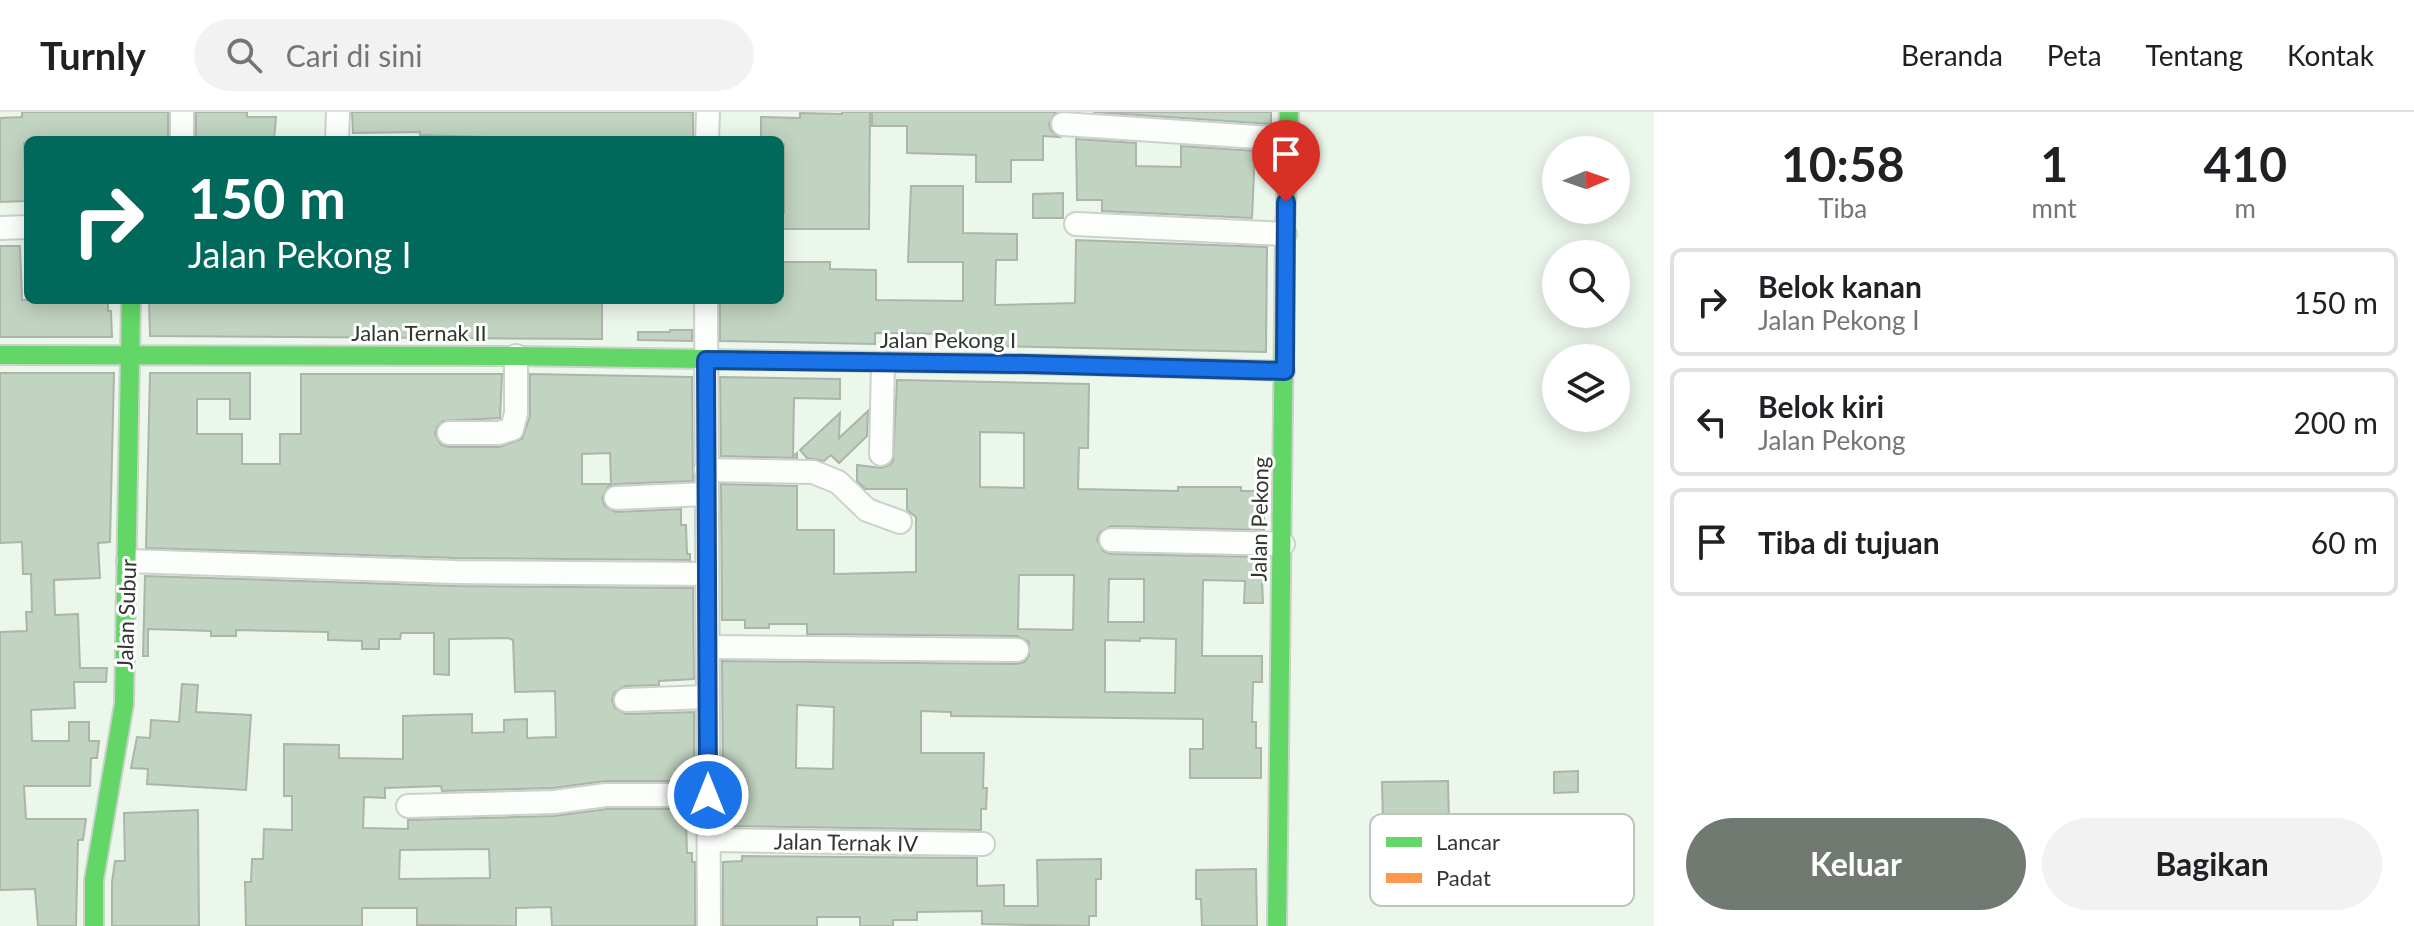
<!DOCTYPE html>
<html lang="id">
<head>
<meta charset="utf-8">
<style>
	body { margin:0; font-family:Lato,sans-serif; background:#f2f2f2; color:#202124; height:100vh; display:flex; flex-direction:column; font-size:30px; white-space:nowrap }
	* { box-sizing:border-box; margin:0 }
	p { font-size:26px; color:#757577 }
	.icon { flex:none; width:44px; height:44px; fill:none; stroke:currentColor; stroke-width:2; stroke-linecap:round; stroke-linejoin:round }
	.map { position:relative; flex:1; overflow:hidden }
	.panel { display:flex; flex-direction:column; background:#fff; width:760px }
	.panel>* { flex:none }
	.top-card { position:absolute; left:24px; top:24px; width:760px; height:168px; border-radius:12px; box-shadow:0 4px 20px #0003; background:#00695c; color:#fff; overflow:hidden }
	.needle { width:52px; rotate:88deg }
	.tools { position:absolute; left:1542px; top:24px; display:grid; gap:16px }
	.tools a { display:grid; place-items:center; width:88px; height:88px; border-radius:50%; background:#fff; box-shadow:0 4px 20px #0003; font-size:40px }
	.pin { position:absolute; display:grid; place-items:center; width:68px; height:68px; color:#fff; margin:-82px -34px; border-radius:50% 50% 50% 0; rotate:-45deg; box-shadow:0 0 8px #0007 }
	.pin .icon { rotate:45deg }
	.me { position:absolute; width:88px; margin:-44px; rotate:0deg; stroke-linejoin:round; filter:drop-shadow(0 0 6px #0008) }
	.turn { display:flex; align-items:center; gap:28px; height:168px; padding:0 32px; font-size:36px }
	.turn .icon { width:104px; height:104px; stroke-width:2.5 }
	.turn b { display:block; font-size:56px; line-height:68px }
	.eta { display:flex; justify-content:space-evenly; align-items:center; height:136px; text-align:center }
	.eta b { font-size:48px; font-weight:700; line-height:56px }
	.primary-button { display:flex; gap:16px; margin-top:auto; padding:16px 32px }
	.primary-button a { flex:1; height:92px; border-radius:48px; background:#717a71; color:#fff; font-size:32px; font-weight:700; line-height:92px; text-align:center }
	.primary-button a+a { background:#f2f2f2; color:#202124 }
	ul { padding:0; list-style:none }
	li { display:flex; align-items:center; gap:24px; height:108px; margin:0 16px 12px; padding:0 16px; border:4px solid #e0e0e0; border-radius:12px }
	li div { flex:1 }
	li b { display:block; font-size:30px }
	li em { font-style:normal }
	header { display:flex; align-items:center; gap:48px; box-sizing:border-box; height:112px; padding:0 40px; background:#fff; border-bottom:2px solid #e0e0e0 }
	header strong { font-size:38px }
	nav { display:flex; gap:44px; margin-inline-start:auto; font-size:28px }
	.search { width:560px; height:72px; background:#f2f2f2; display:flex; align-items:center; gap:20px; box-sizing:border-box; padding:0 28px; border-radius:44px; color:#757577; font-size:30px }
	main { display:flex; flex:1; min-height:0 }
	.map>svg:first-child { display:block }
</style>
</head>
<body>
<header>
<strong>Turnly</strong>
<div class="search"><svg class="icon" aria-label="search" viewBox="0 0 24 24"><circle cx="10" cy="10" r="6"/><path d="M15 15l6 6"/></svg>Cari di sini</div>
<nav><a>Beranda</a><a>Peta</a><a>Tentang</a><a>Kontak</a></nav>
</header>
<main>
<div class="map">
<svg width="1654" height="814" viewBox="0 0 1654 814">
	<rect width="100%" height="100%" fill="#ecf7ec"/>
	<!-- building -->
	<g fill="#c1d3c1" stroke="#acb4ab" stroke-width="2" fill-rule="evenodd">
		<polygon points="22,0 168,0 168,28 28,28 28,31 24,31 26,89 0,90 0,6 22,5"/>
		<polygon points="196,0 247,0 247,5 276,5 274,28 196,25"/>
		<polygon points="352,0 693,0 693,28 521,28 521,26 420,23 420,20 353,21"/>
		<polygon points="842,0 870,0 869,117 780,117 780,101 784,101 784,32 780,32 780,28 761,28 761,5 800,6 800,1 842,2"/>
		<polygon points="872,0 1056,0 1049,12 1051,19 1059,25 1043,24 1043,48 1011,48 1011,70 976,70 976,43 907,41 907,14 872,14"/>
		<polygon points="1093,0 1271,0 1271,12"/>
		<polygon points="1076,27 1136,31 1136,54 1181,55 1181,34 1255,39 1252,106 1102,99 1102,88 1077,88"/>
		<polygon points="911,74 963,74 963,121 1017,122 1017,148 996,148 995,193 1075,191 1076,128 1267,135 1266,240 950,233 950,222 875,221 875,232 720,229 720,188 780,188 780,184 783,184 783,150 830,150 830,157 876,158 876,188 963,189 963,150 908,150"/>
		<polygon points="1063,81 1063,106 1033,106 1033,82"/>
		<polygon points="0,134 20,134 22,188 108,188 108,199 111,199 112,225 0,225"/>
		<polygon points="149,188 602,188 602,227 150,224"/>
		<polygon points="670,218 692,218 692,229 638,228 638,220 670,220"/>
		<polygon points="0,261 114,261 110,430 98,431 100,466 54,468 55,503 78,502 80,556 107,556 106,570 74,570 75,596 31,598 32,629 69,629 69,610 89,610 89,629 99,629 97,646 91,646 90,674 24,674 26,707 86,707 83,728 78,728 76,814 38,814 35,777 0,778 0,520 27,519 26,500 32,500 31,462 23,462 22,430 0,431"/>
		<path d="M150,261H250V307H230V287H197V322H242V352H280V322H301V262H502L500,306L443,309L437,315L435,322L441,333L449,335H499L522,327L530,304V262L692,265L693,369L615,372L608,375L602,386L605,394L616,400L681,397V413H686L687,442H690V448L455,446L146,436ZM610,341L611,372H582V342Z"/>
		<polygon points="720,265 840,267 840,287 794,286 793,344 797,341 797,346 721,344"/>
		<path d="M897,268L1089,272L1088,336H1079L1078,377L1178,379V375H1241V379H1264V418L1111,414L1100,420L1097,428L1103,439L1111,442L1261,445L1263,491H1244L1245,469L1203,468L1202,544H1262V570H1253L1252,610H1256V636H1261V666H1190V637H1203V607L951,604V600L921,599V641H984L983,676H987L986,697H981V718L729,714V665H723L722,549L1017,552L1024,550L1029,544V530L1017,524L807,522V512H769V516H745V508H722L721,372L797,374V418H834V462L916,460V405L907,398V377H865L857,369V353L881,356L890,353L893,349ZM980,320L1024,321V376L980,375ZM1019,463H1074L1073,518L1018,517ZM1109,467H1144V510H1108ZM1140,526L1176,527L1175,581L1105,580V528L1140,529ZM797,593L834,595L833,657L796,656Z"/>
		<polygon points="868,299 867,324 839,351 831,343 824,349 807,346 800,338 840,301 839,326"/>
		<path d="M145,464L455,474L693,476L694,567L659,569V573L625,574L614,581L612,588L615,596L626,602L694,600V669H606L553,676L442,679L441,674L385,676V686L364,685L363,716L408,717V708L554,704L607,697H692L693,710H686L687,741H692V750H695V814H552L551,795L516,796V814L417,813V796H362V814H246L245,770H251L252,747H263L264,717L292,718V684H284V632L339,633V646L403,647V604L430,603L472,602V621L504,620V608L527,607V626L556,625L555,579L515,580L513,528L508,526L449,527V563L434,562V521H401L400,527H379V537H362V529L328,528V520L236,518V524H211V519L148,517V544H143ZM489,737L490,766L399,767L400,738Z"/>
		<polygon points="182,572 198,573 196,600 251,603 246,678 147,672 148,657 131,656 137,625 150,626 151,608 179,610"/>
		<polygon points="1578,659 1578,680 1554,681 1554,660"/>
		<polygon points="1448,669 1449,707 1383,708 1382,670"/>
		<polygon points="198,698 199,814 112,814 112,770 115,749 125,749 124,701"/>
		<polygon points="742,744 977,746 977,774 1004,773 1004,794 1038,794 1037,748 1101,747 1101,767 1096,767 1096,804 1089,804 1089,814 982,812 982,799 917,800 917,808 893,808 893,814 860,814 860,805 817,805 817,814 723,814 723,750 742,749"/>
		<polygon points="1256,757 1257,814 1202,814 1201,787 1196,787 1196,758"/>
	</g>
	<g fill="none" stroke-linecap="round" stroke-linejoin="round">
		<defs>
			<g id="street">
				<polyline points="182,0 182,28"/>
				<polyline points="1063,12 1288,27"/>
				<polyline points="337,28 338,0"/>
				<polyline points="707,28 708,0"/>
				<polyline points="1076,112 1285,122"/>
				<polyline points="0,116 28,115"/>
				<polyline points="706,188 709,814"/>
				<polyline points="449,321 499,321 512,317 516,301 516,244"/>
				<polyline points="881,342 883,251"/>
				<polyline points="706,358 813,360 838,370 867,398 900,410"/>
				<polyline points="616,386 706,382"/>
				<polyline points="1111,428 1283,432"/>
				<polyline points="128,449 455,460 707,462"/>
				<polyline points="708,535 1017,538"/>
				<polyline points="626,588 707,585"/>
				<polyline points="408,694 554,690 606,683 708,683"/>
				<polyline points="709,728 983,732"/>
			</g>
			<g id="fast">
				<polyline points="0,243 516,244 821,249"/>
				<polyline points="1080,253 1285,259"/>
				<polyline points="94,814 94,768 124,592 131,188"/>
				<polyline points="1277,814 1285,122 1289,0"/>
			</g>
			<polyline id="slow" points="821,249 1080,253"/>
		</defs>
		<!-- street casing -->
		<use href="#street" stroke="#cad2ca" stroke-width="26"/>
		<!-- fast casing -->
		<use href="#fast" stroke="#cad2ca" stroke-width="22"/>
		<!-- slow casing -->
		<use href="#slow" stroke="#cad2ca" stroke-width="22"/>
		<!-- street -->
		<use href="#street" stroke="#fcfefc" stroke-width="22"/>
		<!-- fast -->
		<use href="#fast" stroke="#63d668" stroke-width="18"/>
		<!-- slow -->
		<use href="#slow" stroke="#ff974d" stroke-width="18"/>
	</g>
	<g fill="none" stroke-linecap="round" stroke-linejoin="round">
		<defs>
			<polyline id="route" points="708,683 706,248 1027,252 1285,259 1286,90"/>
		</defs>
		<!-- route casing -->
		<use href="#route" stroke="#114b97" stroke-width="20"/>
		<!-- route -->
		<use href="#route" stroke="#1a73e8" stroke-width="14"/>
	</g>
	<g text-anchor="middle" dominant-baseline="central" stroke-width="6" stroke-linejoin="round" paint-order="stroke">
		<!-- street labels -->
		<g font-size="22" fill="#2f372f" stroke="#fff">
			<text x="419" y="220">Jalan Ternak II</text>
			<text x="948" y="227">Jalan Pekong I</text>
			<text transform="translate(1259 407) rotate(-89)">Jalan Pekong</text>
			<text transform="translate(126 502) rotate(-88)">Jalan Subur</text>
			<text transform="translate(846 730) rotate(1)">Jalan Ternak IV</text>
		</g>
	</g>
	<!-- legend -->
	<rect x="1370" y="702" width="264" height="92" rx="12" fill="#fff" stroke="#c1c3c1" stroke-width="2"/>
	<rect x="1386" y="725" width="36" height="10" fill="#63d668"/>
	<rect x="1386" y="761" width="36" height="10" fill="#ff974d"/>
	<g font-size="22" fill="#2f372f">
		<text x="1436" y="738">Lancar</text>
		<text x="1436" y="774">Padat</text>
	</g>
</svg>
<div class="tools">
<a><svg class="needle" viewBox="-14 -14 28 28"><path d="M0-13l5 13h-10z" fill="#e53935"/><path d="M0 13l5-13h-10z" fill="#757577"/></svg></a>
<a><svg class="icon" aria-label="search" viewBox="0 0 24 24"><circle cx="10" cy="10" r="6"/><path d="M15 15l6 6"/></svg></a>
<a><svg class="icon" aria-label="layers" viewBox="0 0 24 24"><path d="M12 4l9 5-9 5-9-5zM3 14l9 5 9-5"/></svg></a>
</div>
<div class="pin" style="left:1286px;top:90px;background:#d93025"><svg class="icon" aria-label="arrive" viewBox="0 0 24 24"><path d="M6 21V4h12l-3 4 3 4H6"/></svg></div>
<svg class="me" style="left:708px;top:683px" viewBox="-20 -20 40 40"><circle r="17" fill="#1a73e8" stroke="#fff" stroke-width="3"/><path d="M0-11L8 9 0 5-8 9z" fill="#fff"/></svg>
<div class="top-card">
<div class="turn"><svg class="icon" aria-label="right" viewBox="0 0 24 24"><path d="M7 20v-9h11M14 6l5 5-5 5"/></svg><div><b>150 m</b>Jalan Pekong I</div></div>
</div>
</div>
<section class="panel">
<div class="eta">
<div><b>10:58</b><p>Tiba</p></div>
<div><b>1</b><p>mnt</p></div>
<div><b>410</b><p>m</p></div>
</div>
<ul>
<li><svg class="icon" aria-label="right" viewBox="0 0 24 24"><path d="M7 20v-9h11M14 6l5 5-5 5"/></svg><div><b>Belok kanan</b><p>Jalan Pekong I</p></div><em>150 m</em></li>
<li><svg class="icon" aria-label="left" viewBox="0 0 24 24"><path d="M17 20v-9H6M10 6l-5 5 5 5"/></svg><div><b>Belok kiri</b><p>Jalan Pekong</p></div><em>200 m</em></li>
<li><svg class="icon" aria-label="arrive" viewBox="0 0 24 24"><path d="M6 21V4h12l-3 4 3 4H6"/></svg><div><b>Tiba di tujuan</b></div><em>60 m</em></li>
</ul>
<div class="primary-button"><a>Keluar</a><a>Bagikan</a></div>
</section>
</main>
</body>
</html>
